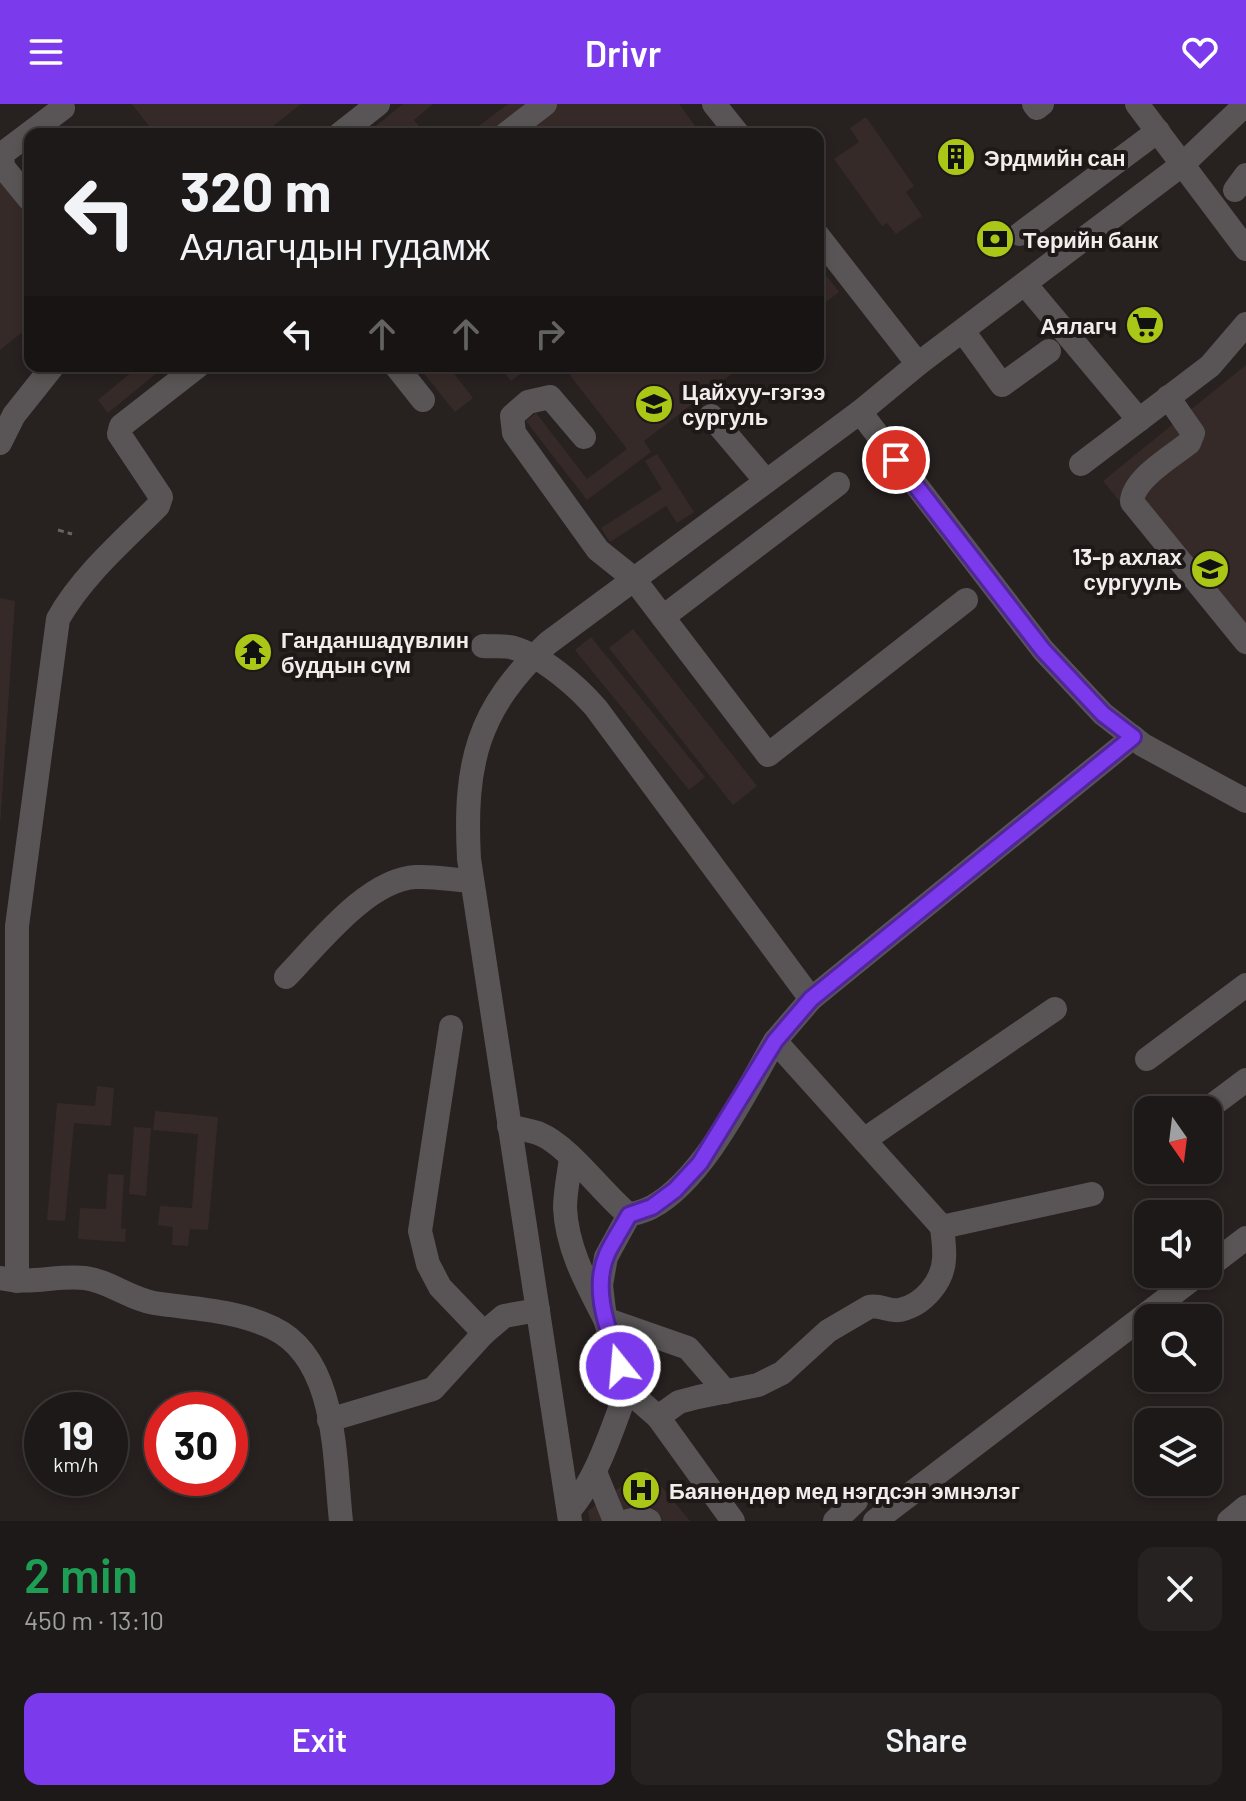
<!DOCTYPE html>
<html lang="en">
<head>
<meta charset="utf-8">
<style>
	body { margin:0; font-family:Barlow,sans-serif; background:#252221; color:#f1f3f6; height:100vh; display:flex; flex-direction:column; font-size:30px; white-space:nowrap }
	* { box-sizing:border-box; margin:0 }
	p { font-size:26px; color:#a0a0a2 }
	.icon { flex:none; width:44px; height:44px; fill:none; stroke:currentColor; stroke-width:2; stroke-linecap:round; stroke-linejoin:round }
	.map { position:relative; height:1417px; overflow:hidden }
	.panel { display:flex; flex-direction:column; background:#1d1918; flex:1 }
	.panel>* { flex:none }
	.guide { position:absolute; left:24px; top:24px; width:800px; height:244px; border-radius:16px; box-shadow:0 4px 12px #0003,0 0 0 2px #3b3837; background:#1d1918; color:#f1f3f6; overflow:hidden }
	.needle { width:52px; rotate:166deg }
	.buttons { position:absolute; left:1134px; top:992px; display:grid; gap:16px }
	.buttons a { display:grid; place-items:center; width:88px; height:88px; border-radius:16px; background:#1d1918; box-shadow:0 4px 12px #0003,0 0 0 2px #3b3837; font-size:40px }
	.speed { position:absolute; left:24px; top:1288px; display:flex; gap:16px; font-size:40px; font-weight:700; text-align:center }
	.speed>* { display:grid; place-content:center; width:104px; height:104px; border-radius:50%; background:#1d1918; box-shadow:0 4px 12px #0003,0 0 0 2px #3b3837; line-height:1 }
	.speed small { font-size:20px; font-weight:400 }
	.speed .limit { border:12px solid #d22; background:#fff; color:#111 }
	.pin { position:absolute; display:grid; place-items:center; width:68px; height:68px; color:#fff; margin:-34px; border:4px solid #fff; border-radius:50%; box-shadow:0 2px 8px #0007 }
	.me { position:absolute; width:88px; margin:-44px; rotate:343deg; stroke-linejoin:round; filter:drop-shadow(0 0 6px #0008) }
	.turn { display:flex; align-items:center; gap:28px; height:168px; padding:0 24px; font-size:36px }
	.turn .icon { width:104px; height:104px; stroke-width:2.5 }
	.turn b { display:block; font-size:56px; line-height:68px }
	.lanes { display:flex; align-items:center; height:76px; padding:0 24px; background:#0003; justify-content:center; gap:40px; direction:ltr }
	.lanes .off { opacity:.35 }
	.round { display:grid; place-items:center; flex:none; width:84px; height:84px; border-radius:16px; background:#252221 }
	.headline { display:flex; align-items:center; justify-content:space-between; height:136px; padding:0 24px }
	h1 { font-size:48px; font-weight:600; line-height:60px; color:#1e9e55 }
	.button { display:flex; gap:16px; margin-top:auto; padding:16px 24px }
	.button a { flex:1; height:92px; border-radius:16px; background:#7c3aed; color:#fff; font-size:32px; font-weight:600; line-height:92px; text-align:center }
	.button a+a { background:#252221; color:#f1f3f6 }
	header { display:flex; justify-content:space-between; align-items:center; height:104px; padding:0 24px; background:#7c3aed; color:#fff; font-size:36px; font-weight:600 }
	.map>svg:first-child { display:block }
</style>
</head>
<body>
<header><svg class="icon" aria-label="menu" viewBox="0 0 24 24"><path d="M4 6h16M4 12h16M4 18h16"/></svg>Drivr<svg class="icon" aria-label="heart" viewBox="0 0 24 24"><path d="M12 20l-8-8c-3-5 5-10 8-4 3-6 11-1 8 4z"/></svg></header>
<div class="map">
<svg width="1246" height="1417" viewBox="0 0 1246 1417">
	<rect width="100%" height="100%" fill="#272120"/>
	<!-- built -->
	<g fill="#362a28">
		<polygon points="132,0 301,0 263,30 155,30"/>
		<polygon points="403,0 433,0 414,16 425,30 366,30"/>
		<polygon points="508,0 679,0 701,30 468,30"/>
		<polygon points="866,13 914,82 906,88 922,112 896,130 887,119 882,122 834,55 859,38 850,24"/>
		<polygon points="0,78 30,115 30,222 0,246"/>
		<polygon points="818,161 839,188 818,204"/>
		<polygon points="1246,261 1246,552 1103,377"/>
		<polygon points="139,262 165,262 108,309 98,296"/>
		<polygon points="418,262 448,262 473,294 455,308"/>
		<polygon points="499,262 531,262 511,277"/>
		<polygon points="563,262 742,262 644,337 651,348 587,396 526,317 536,309 587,375 627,345"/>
		<polygon points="657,350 694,408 677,419 666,402 610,438 601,424 662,385 645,357"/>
		<polygon points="0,494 15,497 0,722"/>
		<polygon points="633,525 757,682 733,701 609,544"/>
		<polygon points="591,533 705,673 689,686 575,546"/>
		<polygon points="97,982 114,984 111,1022 74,1019 65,1117 47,1116 57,999 95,1002"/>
		<polygon points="155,1007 218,1013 208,1126 190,1125 188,1142 172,1141 173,1123 158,1121 160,1102 192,1104 198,1030 153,1026"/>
		<polygon points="134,1023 151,1024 146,1092 129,1090"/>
		<polygon points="108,1070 124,1071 121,1124 126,1125 125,1138 78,1135 80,1104 106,1105"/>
		<polygon points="646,1364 690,1417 590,1417 588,1407"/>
	</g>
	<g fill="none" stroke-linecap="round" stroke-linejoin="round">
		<!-- path -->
		<polyline stroke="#686362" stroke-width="3" stroke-dasharray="6 4" stroke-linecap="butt" points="58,426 72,430"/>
		<!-- minor -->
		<g stroke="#595556" stroke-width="24">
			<polyline points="714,0 738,30"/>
			<polyline points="1034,0 1037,4 1042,0"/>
			<polyline points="1137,0 1246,145"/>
			<polyline points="340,30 378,0"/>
			<polyline points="506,30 545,0"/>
			<polyline points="1235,86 1246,71"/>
			<polyline points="30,96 3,63 2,50 63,4"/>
			<polyline points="1020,130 1158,27"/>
			<polyline points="818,132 918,260"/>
			<polyline points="1025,180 1139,316"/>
			<polyline points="963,227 1002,281 1049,247"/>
			<polyline points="396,262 423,296"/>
			<path d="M1168,293L1193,329L1189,339C1172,352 1132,376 1132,398L1246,538"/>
			<polyline points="860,308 1043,546 1103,610 1143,641 1246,697"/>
			<polyline points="711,312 766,377"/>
			<polyline points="584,333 550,293 528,298 512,312 514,329 598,446 633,474 768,651 966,496"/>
			<polyline points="0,339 14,311 53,262"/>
			<polyline points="1081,360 1210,262 1246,220"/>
			<polyline points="663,513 838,380"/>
			<path d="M483,542C492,543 505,541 514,544C542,552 577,582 596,604L811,895L1133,633"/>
			<path d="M286,873C318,840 368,775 416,773C434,772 454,776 472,777"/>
			<polyline points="451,923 420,1127 428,1160 440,1183 484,1229"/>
			<polyline points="775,937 811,895"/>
			<polyline points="1147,955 1246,881"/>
			<polyline points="1206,1006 1246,976"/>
			<path d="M509,1022C519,1025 531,1026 540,1030C569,1042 603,1090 629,1111C636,1109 645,1107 652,1103C704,1075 746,987 775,937L942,1123L1092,1090"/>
			<polyline points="864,1036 1055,905"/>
			<path d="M571,1054C569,1070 565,1088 565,1104C567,1145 587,1180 605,1215L688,1244L726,1288"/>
			<polyline points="629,1111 606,1153 601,1181 605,1215 627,1286 658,1313 733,1417"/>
			<polyline points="1208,1163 1246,1134"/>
			<path d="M0,1174C28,1181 57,1171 85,1174C109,1177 130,1195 154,1199C194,1205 236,1206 273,1224C338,1255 334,1355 341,1417"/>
			<path d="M17,1177V822L58,515C82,472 124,436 158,402L161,393L119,330L121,322L198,262"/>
			<path d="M658,1313L679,1298L698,1293L758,1281L782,1269L828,1227L869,1203C880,1200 888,1208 900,1206C923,1201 943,1178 944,1155C945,1145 943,1133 942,1123"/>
			<polyline points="329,1316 433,1285 484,1229 504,1212 538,1206"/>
			<polyline points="595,1368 615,1417"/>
			<path d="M569,1407C598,1373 611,1327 627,1286"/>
			<path d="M570,1417L469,755C464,659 477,605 548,539L860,308L918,260L1183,60L1246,0"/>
			<polyline points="628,1417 643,1414 649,1417"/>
			<polyline points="835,1417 856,1397"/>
			<polyline points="875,1417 1199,1170"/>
			<polyline points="1229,1417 1246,1403"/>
		</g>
	</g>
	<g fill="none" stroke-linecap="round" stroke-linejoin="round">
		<defs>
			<path id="route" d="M620,1262C609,1228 591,1186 607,1150C613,1137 622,1124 629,1111L652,1103L675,1086L700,1059L775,937L811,895L1133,633L1103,610L1043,546L896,356"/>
		</defs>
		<!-- route casing -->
		<use href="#route" stroke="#51269a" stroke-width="20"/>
		<!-- route -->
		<use href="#route" stroke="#7c3aed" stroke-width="14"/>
	</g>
	<!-- icons -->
	<defs>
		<symbol id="building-disc" viewBox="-11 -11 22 22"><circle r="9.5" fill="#aac718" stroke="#1e1817"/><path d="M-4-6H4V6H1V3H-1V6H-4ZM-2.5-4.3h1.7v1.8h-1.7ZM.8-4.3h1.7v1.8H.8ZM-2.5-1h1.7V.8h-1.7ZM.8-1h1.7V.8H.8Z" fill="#111"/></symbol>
		<symbol id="bank-disc" viewBox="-11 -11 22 22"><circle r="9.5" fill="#aac718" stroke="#1e1817"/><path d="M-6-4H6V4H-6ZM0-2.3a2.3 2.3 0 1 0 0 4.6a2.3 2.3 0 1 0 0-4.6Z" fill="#111"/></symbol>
		<symbol id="supermarket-disc" viewBox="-11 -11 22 22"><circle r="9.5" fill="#aac718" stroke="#1e1817"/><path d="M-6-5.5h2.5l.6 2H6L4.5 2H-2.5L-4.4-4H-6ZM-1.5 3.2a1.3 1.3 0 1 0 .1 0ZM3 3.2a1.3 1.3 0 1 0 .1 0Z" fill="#111"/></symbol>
		<symbol id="school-disc" viewBox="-11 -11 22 22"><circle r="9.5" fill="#aac718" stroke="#1e1817"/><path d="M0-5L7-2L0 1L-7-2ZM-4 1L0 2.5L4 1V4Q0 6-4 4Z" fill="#111"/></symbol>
		<symbol id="temple-disc" viewBox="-11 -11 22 22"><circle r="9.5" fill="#aac718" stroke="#1e1817"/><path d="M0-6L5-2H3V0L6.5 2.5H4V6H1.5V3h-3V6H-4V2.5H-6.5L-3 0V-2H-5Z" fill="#111"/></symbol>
		<symbol id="hospital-disc" viewBox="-11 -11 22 22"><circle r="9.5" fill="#aac718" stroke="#1e1817"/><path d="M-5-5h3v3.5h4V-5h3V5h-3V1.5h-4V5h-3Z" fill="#111"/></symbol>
	</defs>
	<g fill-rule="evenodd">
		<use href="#building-disc" x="934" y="31" width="44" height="44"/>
		<use href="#bank-disc" x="973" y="113" width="44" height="44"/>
		<use href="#supermarket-disc" x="1123" y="199" width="44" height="44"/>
		<use href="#school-disc" x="632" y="278" width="44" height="44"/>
		<use href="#school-disc" x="1188" y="443" width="44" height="44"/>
		<use href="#temple-disc" x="231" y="526" width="44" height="44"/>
		<use href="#hospital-disc" x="619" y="1364" width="44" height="44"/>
	</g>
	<g text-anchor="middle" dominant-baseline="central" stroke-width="8" stroke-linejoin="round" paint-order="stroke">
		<!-- poi labels -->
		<g font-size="22" font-weight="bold" fill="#f2eded" stroke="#1e1817" text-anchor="start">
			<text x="984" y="53">Эрдмийн сан</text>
			<text x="1023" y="135">Төрийн банк</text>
			<text x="1117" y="221" text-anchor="end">Аялагч</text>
			<text x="682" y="287">Цайхуу-гэгээ<tspan x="682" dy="25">сургуль</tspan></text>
			<text x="1182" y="452" text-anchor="end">13-р ахлах<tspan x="1182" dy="25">сургууль</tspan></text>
			<text x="281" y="535">Ганданшадүвлин<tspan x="281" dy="25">буддын сүм</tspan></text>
			<text x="669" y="1386">Баянөндөр мед нэгдсэн эмнэлэг</text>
		</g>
	</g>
</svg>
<div class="buttons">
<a><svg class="needle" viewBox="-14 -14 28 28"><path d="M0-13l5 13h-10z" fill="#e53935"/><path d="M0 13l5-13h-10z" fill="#a0a0a2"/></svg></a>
<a><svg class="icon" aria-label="sound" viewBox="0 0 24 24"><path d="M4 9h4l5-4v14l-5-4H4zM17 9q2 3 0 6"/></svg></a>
<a><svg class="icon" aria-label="search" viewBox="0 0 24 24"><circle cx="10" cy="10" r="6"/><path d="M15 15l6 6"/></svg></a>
<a><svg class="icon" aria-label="layers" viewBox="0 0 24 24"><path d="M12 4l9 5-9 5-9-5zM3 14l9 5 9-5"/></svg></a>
</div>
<div class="speed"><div>19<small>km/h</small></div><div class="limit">30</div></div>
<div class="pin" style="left:896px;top:356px;background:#d93025"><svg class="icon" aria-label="arrive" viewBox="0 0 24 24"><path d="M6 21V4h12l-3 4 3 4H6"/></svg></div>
<svg class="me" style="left:620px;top:1262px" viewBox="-20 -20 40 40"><circle r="17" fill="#7c3aed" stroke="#fff" stroke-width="3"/><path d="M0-11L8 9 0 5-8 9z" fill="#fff"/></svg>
<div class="guide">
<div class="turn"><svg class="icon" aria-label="left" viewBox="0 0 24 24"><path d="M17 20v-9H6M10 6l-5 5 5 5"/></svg><div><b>320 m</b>Аялагчдын гудамж</div></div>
<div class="lanes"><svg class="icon" aria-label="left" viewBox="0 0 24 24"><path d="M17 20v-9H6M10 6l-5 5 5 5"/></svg><svg class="icon off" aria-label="ahead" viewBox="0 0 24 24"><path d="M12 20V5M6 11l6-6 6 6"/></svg><svg class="icon off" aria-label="ahead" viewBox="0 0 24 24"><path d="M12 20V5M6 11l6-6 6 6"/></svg><svg class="icon off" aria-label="right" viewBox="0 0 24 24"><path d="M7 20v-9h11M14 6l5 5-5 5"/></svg></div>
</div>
</div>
<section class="panel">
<div class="headline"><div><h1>2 min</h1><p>450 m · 13:10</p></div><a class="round"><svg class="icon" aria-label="close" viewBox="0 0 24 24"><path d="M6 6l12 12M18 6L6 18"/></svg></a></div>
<div class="button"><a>Exit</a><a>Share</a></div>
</section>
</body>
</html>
